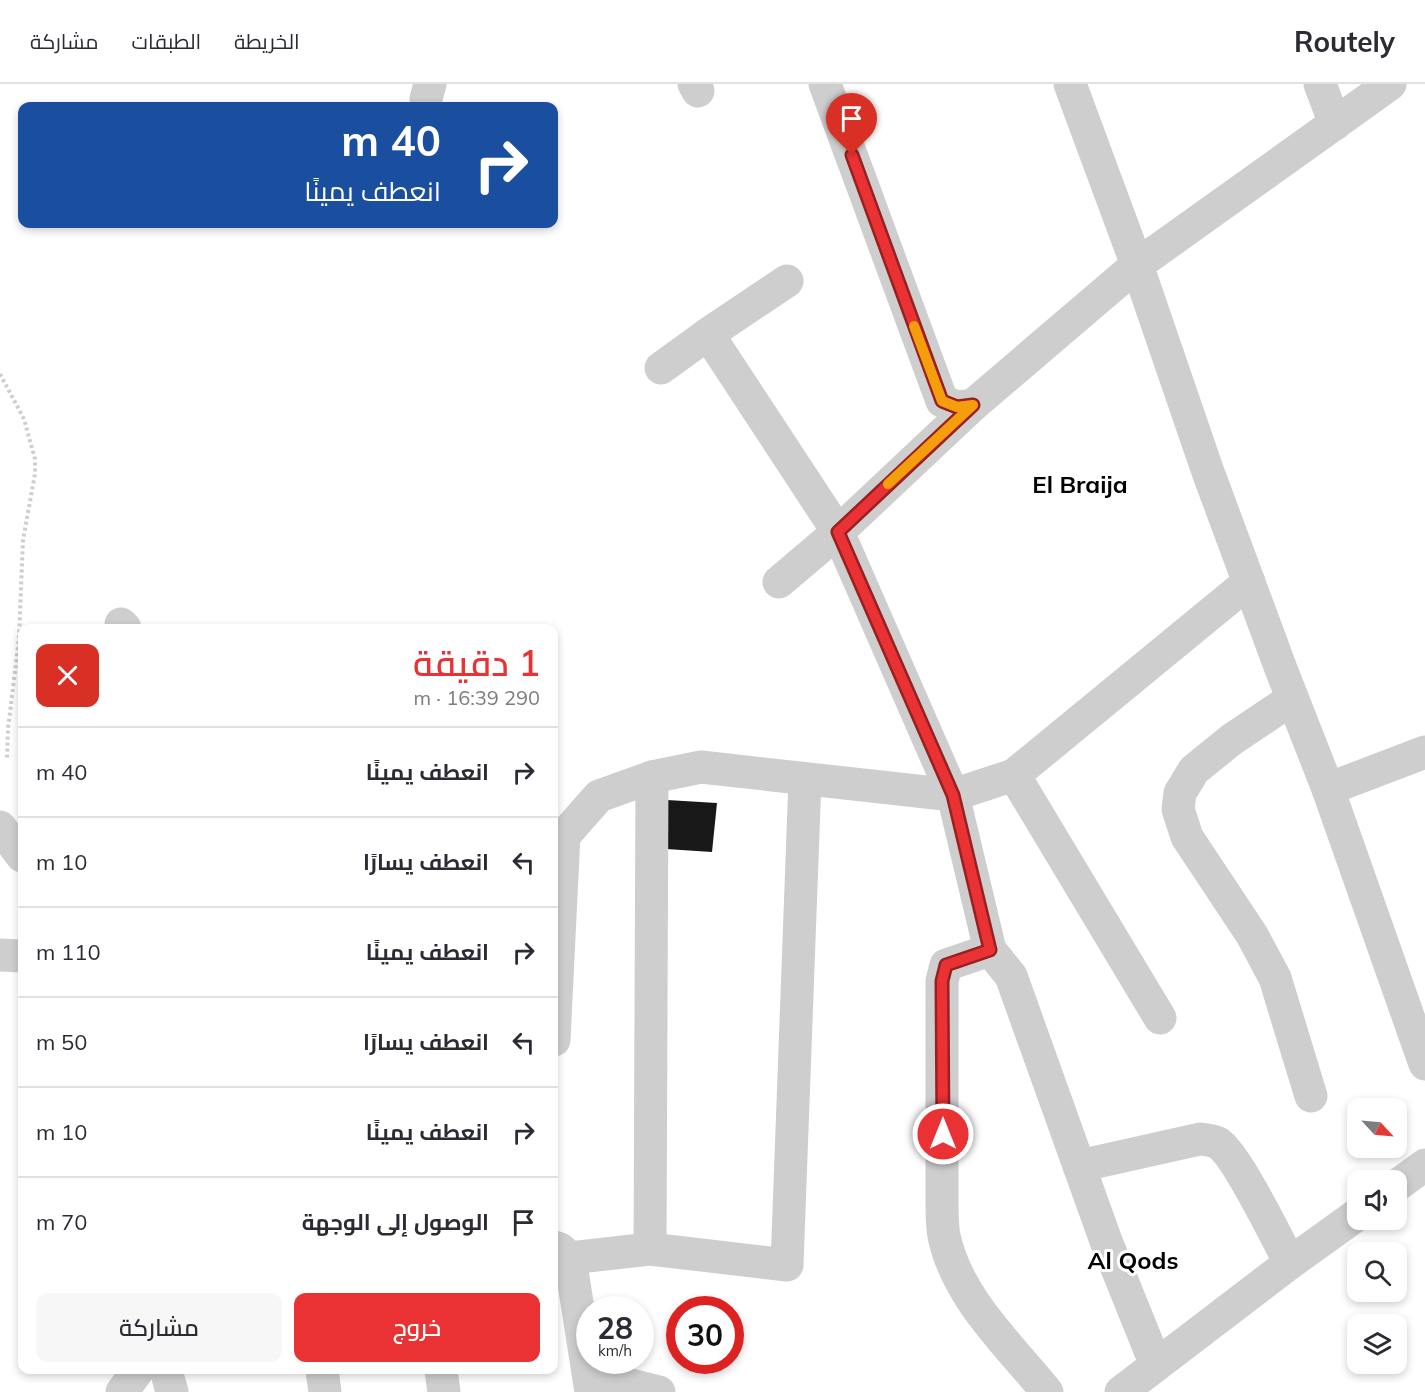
<!DOCTYPE html>
<html lang="ar">
<head>
<meta charset="utf-8">
<style>
	body { margin:0; font-family:Mulish,Cairo,sans-serif; background:#f7f7f7; color:#2b2b33; direction:rtl; height:100vh; display:flex; flex-direction:column; font-size:22px; white-space:nowrap }
	* { box-sizing:border-box; margin:0 }
	p { font-size:20px; color:#7c7c81 }
	.icon { flex:none; width:33px; height:33px; fill:none; stroke:currentColor; stroke-width:2; stroke-linecap:round; stroke-linejoin:round }
	.map { position:relative; flex:1; overflow:hidden; direction:ltr }
	.drawer { position:absolute; left:18px; top:540px; width:540px; height:750px; display:flex; flex-direction:column; background:#fff; border-radius:12px; box-shadow:0 3px 9px #0003; direction:rtl }
	.drawer>* { flex:none }
	.guide { position:absolute; left:18px; top:18px; width:540px; height:126px; border-radius:12px; box-shadow:0 3px 9px #0003; direction:rtl; background:#1a4fa0; color:#fff; overflow:hidden }
	.needle { width:39px; rotate:116deg }
	.buttons { position:absolute; left:1347px; top:1014px; display:grid; gap:12px }
	.buttons a { display:grid; place-items:center; width:60px; height:60px; border-radius:12px; background:#fff; box-shadow:0 3px 9px #0003; font-size:30px }
	.speed { position:absolute; left:576px; top:1212px; display:flex; gap:12px; font-size:30px; font-weight:700; text-align:center }
	.speed>* { display:grid; place-content:center; width:78px; height:78px; border-radius:50%; background:#fff; box-shadow:0 3px 9px #0003; line-height:1 }
	.speed small { font-size:15px; font-weight:400 }
	.speed .limit { border:9px solid #d22; background:#fff; color:#111 }
	.pin { position:absolute; display:grid; place-items:center; width:51px; height:51px; color:#fff; margin:-62px -26px; border-radius:50% 50% 50% 0; rotate:-45deg; box-shadow:0 0 6px #0007 }
	.pin .icon { rotate:45deg }
	.me { position:absolute; width:66px; margin:-33px; rotate:0deg; stroke-linejoin:round; filter:drop-shadow(0 0 4px #0008) }
	.turn { display:flex; align-items:center; gap:21px; height:126px; padding:0 18px; font-size:27px }
	.turn .icon { width:78px; height:78px; stroke-width:2.5 }
	.turn b { display:block; font-size:42px; line-height:51px }
	.round { display:grid; place-items:center; flex:none; width:63px; height:63px; border-radius:12px; background:#f7f7f7 }
	.head { display:flex; align-items:center; justify-content:space-between; height:102px; padding:0 18px }
	h1 { font-size:36px; font-weight:600; line-height:45px; color:#ea3133 }
	.cta { display:flex; gap:12px; margin-top:auto; padding:12px 18px }
	.cta a { flex:1; height:69px; border-radius:12px; background:#ea3133; color:#fff; font-size:24px; font-weight:600; line-height:69px; text-align:center }
	.cta a+a { background:#f7f7f7; color:#2b2b33 }
	ul { padding:0; list-style:none }
	li { display:flex; align-items:center; gap:18px; height:90px; padding:0 18px; border-top:2px solid #e1e1e2 }
	li div { flex:1 }
	li b { display:block; font-size:22px }
	li em { font-style:normal }
	header { display:flex; align-items:center; gap:36px; box-sizing:border-box; height:84px; padding:0 30px; background:#fff; border-bottom:2px solid #e1e1e2 }
	header strong { font-size:28px }
	nav { display:flex; gap:33px; margin-inline-start:auto; font-size:21px }
	.map>svg:first-child { display:block }
</style>
</head>
<body>
<header>
<strong>Routely</strong>
<nav><a>الخريطة</a><a>الطبقات</a><a>مشاركة</a></nav>
</header>
<div class="map">
<svg width="1425" height="1308" viewBox="0 0 1425 1308">
	<rect width="100%" height="100%" fill="#fff"/>
	<!-- building -->
	<polygon fill="#181818" points="667,716 717,719 712,768 666,765"/>
	<g fill="none" stroke-linecap="round" stroke-linejoin="round">
		<!-- path -->
		<polyline stroke="#cecece" stroke-width="4" stroke-dasharray="3 3" stroke-linecap="butt" points="0,290 24,335 35,375 35,390 23,456 19,554 8,645 7,675"/>
		<!-- minor -->
		<g stroke="#cecece" stroke-width="33">
			<polyline points="694,0 698,7"/>
			<polyline points="825,0 942,317 957,323 973,321 1137,181 1390,0"/>
			<polyline points="1070,0 1137,181 1208,388 1281,585 1328,705 1425,980"/>
			<polyline points="1320,0 1335,40"/>
			<polyline points="426,15 430,0"/>
			<polyline points="708,250 838,448 953,711 990,866"/>
			<polyline points="661,284 708,250 787,197"/>
			<polyline points="779,498 838,448 973,321"/>
			<polyline points="121,540 125,544"/>
			<polyline points="1292,615 1231,656 1194,686 1180,709 1178,725 1187,753 1252,851 1275,894 1311,1012"/>
			<polyline points="1014,691 1160,934"/>
			<polyline points="1328,705 1425,668"/>
			<polyline points="0,743 22,772"/>
			<polyline points="554,763 599,712 652,693 701,683 953,711 1014,691 1249,498"/>
			<polyline points="0,871 22,872"/>
			<polyline points="554,956 564,750"/>
			<path d="M1079,1082L1200,1055C1206,1056 1213,1056 1218,1059C1236,1070 1278,1156 1290,1179"/>
			<polyline points="1396,1102 1425,1081"/>
			<polyline points="554,1163 560,1165 570,1174 591,1308"/>
			<polyline points="650,1165 652,693"/>
			<polyline points="570,1174 650,1165 787,1181 805,695"/>
			<polyline points="166,1286 172,1308"/>
			<polyline points="322,1286 325,1308"/>
			<polyline points="441,1286 444,1308"/>
			<polyline points="590,1291 659,1308"/>
			<polyline points="122,1308 138,1286"/>
			<path d="M1047,1308C1009,1261 957,1214 944,1152C942,1141 942,1130 942,1119V897L946,881L990,866L1011,892L1106,1157L1156,1281"/>
			<polyline points="1121,1308 1290,1179 1358,1130"/>
		</g>
	</g>
	<g fill="none" stroke-linecap="round" stroke-linejoin="round">
		<defs>
			<polyline id="route" points="852,71 942,317 957,323 973,321 838,448 953,711 990,866 946,881 942,897 943,1050"/>
		</defs>
		<!-- route casing -->
		<use href="#route" stroke="#982021" stroke-width="15"/>
		<!-- route -->
		<use href="#route" stroke="#ea3133" stroke-width="10"/>
		<!-- slow -->
		<polyline stroke="#f59e0b" stroke-width="10" points="888,400 973,321 957,323 942,317 914,242"/>
	</g>
	<g text-anchor="middle" dominant-baseline="central" stroke-width="6" stroke-linejoin="round" paint-order="stroke">
		<!-- quarter labels -->
		<g font-size="24" font-weight="bold" fill="#000" stroke="#fff">
			<text x="1080" y="400">El Braija</text>
			<text x="1133" y="1176">Al Qods</text>
		</g>
	</g>
</svg>
<div class="buttons">
<a><svg class="needle" viewBox="-14 -14 28 28"><path d="M0-13l5 13h-10z" fill="#e53935"/><path d="M0 13l5-13h-10z" fill="#7c7c81"/></svg></a>
<a><svg class="icon" aria-label="sound" viewBox="0 0 24 24"><path d="M4 9h4l5-4v14l-5-4H4zM17 9q2 3 0 6"/></svg></a>
<a><svg class="icon" aria-label="search" viewBox="0 0 24 24"><circle cx="10" cy="10" r="6"/><path d="M15 15l6 6"/></svg></a>
<a><svg class="icon" aria-label="layers" viewBox="0 0 24 24"><path d="M12 4l9 5-9 5-9-5zM3 14l9 5 9-5"/></svg></a>
</div>
<div class="speed"><div>28<small>km/h</small></div><div class="limit">30</div></div>
<div class="pin" style="left:852px;top:71px;background:#d93025"><svg class="icon" aria-label="arrive" viewBox="0 0 24 24"><path d="M6 21V4h12l-3 4 3 4H6"/></svg></div>
<svg class="me" style="left:943px;top:1050px" viewBox="-20 -20 40 40"><circle r="17" fill="#ea3133" stroke="#fff" stroke-width="3"/><path d="M0-11L8 9 0 5-8 9z" fill="#fff"/></svg>
<div class="guide">
<div class="turn"><svg class="icon" aria-label="right" viewBox="0 0 24 24"><path d="M7 20v-9h11M14 6l5 5-5 5"/></svg><div><b>40 m</b>انعطف يمينًا</div></div>
</div>
<section class="drawer">
<div class="head"><div><h1>1 دقيقة</h1><p>290 m · 16:39</p></div><a class="round" style="background:#d93025;color:#fff"><svg class="icon" aria-label="close" viewBox="0 0 24 24"><path d="M6 6l12 12M18 6L6 18"/></svg></a></div>
<ul>
<li><svg class="icon" aria-label="right" viewBox="0 0 24 24"><path d="M7 20v-9h11M14 6l5 5-5 5"/></svg><div><b>انعطف يمينًا</b></div><em>40 m</em></li>
<li><svg class="icon" aria-label="left" viewBox="0 0 24 24"><path d="M17 20v-9H6M10 6l-5 5 5 5"/></svg><div><b>انعطف يسارًا</b></div><em>10 m</em></li>
<li><svg class="icon" aria-label="right" viewBox="0 0 24 24"><path d="M7 20v-9h11M14 6l5 5-5 5"/></svg><div><b>انعطف يمينًا</b></div><em>110 m</em></li>
<li><svg class="icon" aria-label="left" viewBox="0 0 24 24"><path d="M17 20v-9H6M10 6l-5 5 5 5"/></svg><div><b>انعطف يسارًا</b></div><em>50 m</em></li>
<li><svg class="icon" aria-label="right" viewBox="0 0 24 24"><path d="M7 20v-9h11M14 6l5 5-5 5"/></svg><div><b>انعطف يمينًا</b></div><em>10 m</em></li>
<li><svg class="icon" aria-label="arrive" viewBox="0 0 24 24"><path d="M6 21V4h12l-3 4 3 4H6"/></svg><div><b>الوصول إلى الوجهة</b></div><em>70 m</em></li>
</ul>
<div class="cta"><a>خروج</a><a>مشاركة</a></div>
</section>
</div>
</body>
</html>
